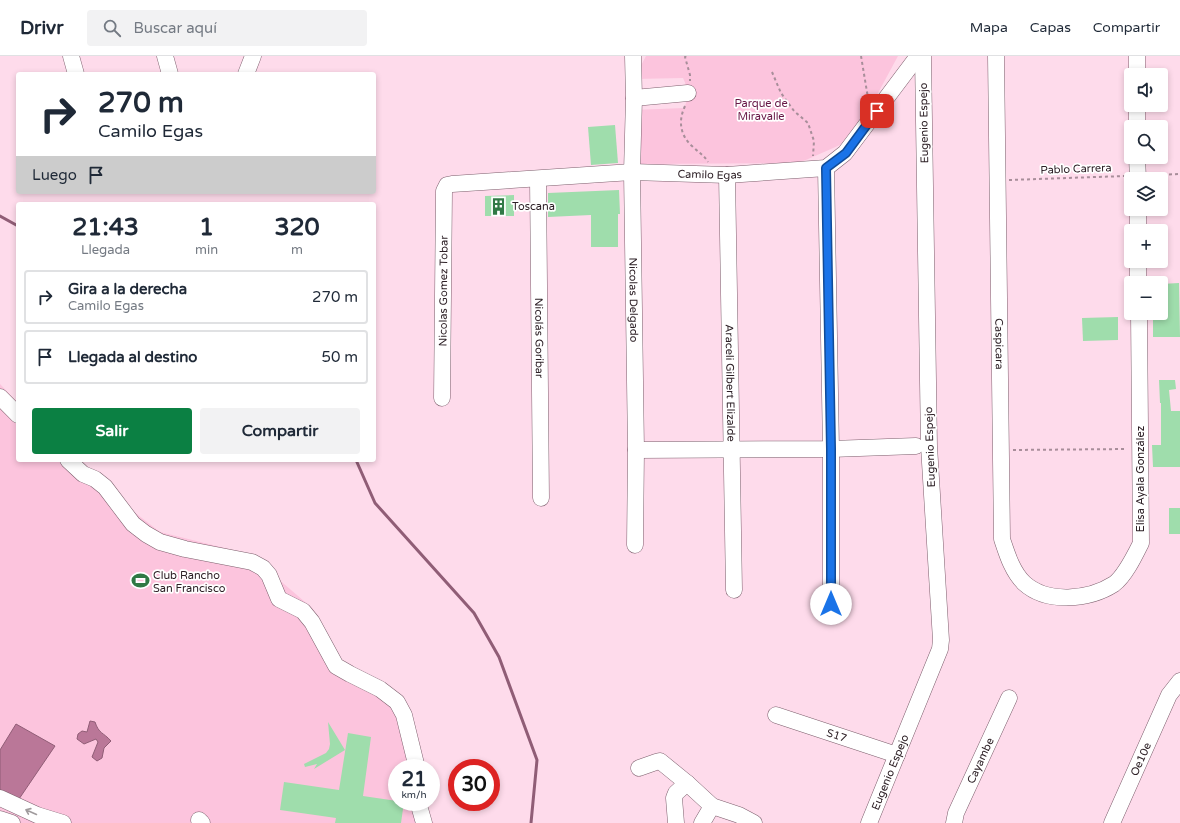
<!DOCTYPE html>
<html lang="es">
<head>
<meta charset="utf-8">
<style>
	body { margin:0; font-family:"Varela Round",sans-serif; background:#f2f2f3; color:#1f2937; height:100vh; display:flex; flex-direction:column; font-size:15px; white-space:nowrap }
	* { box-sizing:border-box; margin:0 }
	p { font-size:13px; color:#747a83 }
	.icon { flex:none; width:22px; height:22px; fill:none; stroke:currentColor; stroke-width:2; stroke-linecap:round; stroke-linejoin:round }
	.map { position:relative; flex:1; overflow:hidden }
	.side { position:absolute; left:16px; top:146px; width:360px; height:260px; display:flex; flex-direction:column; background:#fff; border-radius:4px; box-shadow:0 2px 6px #0003 }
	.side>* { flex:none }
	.guide { position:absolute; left:16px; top:16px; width:360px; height:122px; border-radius:4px; box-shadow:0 2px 6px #0003; background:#fff; color:#1f2937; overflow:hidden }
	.controls { position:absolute; left:1124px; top:12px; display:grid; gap:8px }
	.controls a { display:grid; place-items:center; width:44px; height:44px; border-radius:4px; background:#fff; box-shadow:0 2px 6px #0003; font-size:20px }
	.speed { position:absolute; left:388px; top:703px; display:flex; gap:8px; font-size:20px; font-weight:700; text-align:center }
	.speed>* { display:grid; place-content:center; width:52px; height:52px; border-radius:50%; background:#fff; box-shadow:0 2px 6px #0003; line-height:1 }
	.speed small { font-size:10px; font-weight:400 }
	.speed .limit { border:6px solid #d22; background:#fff; color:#111 }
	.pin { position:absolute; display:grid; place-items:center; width:34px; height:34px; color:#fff; margin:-17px; border-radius:8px; box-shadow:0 2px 6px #0006 }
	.me { position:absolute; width:44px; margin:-22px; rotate:0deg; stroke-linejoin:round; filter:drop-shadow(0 0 3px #0008) }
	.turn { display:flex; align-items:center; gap:14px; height:84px; padding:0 16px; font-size:18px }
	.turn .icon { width:52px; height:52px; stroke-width:2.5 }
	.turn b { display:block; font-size:28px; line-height:34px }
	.then { display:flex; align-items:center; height:38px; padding:0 16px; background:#0003; gap:8px; font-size:15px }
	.eta { display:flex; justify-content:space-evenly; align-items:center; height:68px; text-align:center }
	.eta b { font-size:24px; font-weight:700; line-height:28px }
	.button { display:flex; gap:8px; margin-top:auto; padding:8px 16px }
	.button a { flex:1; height:46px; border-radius:4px; background:#0b8043; color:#fff; font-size:16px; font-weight:700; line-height:46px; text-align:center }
	.button a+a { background:#f2f2f3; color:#1f2937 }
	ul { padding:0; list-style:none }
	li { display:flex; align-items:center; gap:12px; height:54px; margin:0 8px 6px; padding:0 8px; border:2px solid #e0e1e3; border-radius:4px }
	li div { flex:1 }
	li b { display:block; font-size:15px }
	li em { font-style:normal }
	header { display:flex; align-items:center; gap:24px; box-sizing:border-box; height:56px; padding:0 20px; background:#fff; border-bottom:1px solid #e0e1e3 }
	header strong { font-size:19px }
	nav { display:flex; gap:22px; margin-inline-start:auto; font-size:14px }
	.search { width:280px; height:36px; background:#f2f2f3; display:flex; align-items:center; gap:10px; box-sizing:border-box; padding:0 14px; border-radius:4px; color:#747a83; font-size:15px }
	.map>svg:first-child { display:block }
</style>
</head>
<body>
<header>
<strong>Drivr</strong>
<div class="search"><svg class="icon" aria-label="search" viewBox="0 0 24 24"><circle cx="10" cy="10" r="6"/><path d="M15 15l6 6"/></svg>Buscar aquí</div>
<nav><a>Mapa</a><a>Capas</a><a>Compartir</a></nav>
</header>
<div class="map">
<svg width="1180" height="767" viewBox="0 0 1180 767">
	<rect width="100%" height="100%" fill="#fedbeb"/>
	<!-- green -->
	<g fill="#fcc4dd">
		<path d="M646,0H898L871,50L840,89L799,107L638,108L634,54L684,52C689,42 688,32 683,22L634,23Z"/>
		<polygon points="0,328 18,347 18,404 72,404 82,414 108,423 129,452 160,476 249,498 312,552 337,603 404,643 421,712 397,712 397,746 424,746 426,761 434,767 0,767"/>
	</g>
	<!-- water -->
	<g fill="#ba7798" stroke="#905d76">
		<path d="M90,665L95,666C99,678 103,676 111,685L104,692L102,702L97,705L92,701L98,686L96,683L84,688L77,683L78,678L82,675L87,676Z"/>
		<polygon points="16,668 55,690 19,743 0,735 0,694"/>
	</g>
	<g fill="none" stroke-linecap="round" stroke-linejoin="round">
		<!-- stream -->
		<g stroke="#905d76" stroke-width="3">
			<polyline points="0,160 18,170"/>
			<polyline points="356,404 375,447 474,557 499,601 537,704 531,767"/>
		</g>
	</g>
	<!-- building -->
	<g fill="#9fddac">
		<polygon points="615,69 618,107 591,109 588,71"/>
		<polygon points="619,134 620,158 618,158 618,191 591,191 591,159 548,161 548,137"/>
		<polygon points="514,139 514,160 485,160 485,140"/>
		<polygon points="1179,227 1180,281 1153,281 1153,260 1161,260 1161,228"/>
		<polygon points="1118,261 1118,284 1083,285 1082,262"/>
		<polygon points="1159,324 1175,324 1176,333 1169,334 1171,355 1180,355 1180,411 1153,411 1152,389 1161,389 1161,347 1160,347"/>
		<rect x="1169" y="452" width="11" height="26"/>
		<polygon points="328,666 345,694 314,713 317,708 305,711 304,708 326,697 329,693 330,688"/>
		<polygon points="348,677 371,681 363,740 397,745 397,746 404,746 401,767 335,767 336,762 280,754 284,726 339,734"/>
	</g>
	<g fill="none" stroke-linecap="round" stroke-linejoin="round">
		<defs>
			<g id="minor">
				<polyline points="71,0 76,18"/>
				<polyline points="165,0 170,18"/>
				<path id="s1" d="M633,0L634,42L632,116L636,394L635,489"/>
				<path id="s2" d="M996,0L1002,483C1007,498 1012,515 1024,527C1047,548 1089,544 1114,528C1125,520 1135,499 1141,487L1139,257"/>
				<polyline points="1137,0 1137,19"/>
				<polyline points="246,18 253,0"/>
				<polyline points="634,42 688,37"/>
				<polyline points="1137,49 1137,71"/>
				<polyline points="1137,101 1138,123"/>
				<polyline points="826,112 831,393 831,547"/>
				<path id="s3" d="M727,119L734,534"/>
				<path id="s4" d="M538,123L541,442"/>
				<polyline points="1138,153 1138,175"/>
				<polyline points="1138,205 1138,227"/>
				<polyline points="0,341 18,359"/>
				<path id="s5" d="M442,342L444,135L447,129L452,128L632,116L727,119L826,112L845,97L918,0"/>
				<polyline points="636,394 831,393 916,390"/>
				<polyline points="68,404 83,418 95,423 105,431 133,468 146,478 160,486 185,493 252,506 263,512 269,519 279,543 303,555 312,566 336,610 350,618 380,633 397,646 404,659 417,712"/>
				<path id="s6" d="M776,659L897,699"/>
				<polyline points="639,712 656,706 660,705 687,727 712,750 739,759 754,767"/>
				<polyline points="0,742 37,759 63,767"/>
				<polyline points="418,746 424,767"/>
				<polyline points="0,763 12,767"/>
				<polyline points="199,764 202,767"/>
				<polyline points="676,767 674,742 676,737 687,727"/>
				<polyline points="702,767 712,750"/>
				<path id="s7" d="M869,767L940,593L941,584L929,390L923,0"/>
				<path id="s8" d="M954,767L956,757L1009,642"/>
				<path id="s9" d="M1112,767L1169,639L1180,625"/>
			</g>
		</defs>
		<!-- minor casing -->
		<use href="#minor" stroke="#7d5f6d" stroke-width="17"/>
		<!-- path -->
		<g stroke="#a88e9a" stroke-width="2" stroke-dasharray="3 3" stroke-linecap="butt">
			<polyline points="686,0 685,1 690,19 690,25"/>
			<polyline points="861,0 868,42 867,45"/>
			<polyline points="772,16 781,37 794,55 808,67 814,85 813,100"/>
			<path d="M685,50C678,65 680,79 692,90C698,96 704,99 708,106"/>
			<polyline points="1151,119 1180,118"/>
			<polyline points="1009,124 1125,120"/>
			<polyline points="1013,394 1127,393"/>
		</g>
		<!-- minor -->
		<use href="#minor" stroke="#fff" stroke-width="16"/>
	</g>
	<!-- one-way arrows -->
	<defs><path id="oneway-shaft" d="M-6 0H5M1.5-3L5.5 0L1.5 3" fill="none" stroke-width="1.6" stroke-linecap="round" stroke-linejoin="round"/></defs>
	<use stroke="#a09b9d" href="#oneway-shaft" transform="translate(31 756) rotate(-156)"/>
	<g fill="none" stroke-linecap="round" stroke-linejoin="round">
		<defs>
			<polyline id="route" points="831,548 831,393 826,112 846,97 877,55"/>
		</defs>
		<!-- route casing -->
		<use href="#route" stroke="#114b97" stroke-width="10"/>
		<!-- route -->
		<use href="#route" stroke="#1a73e8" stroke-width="7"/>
	</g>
	<!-- icons -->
	<defs>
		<symbol id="building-bare" viewBox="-9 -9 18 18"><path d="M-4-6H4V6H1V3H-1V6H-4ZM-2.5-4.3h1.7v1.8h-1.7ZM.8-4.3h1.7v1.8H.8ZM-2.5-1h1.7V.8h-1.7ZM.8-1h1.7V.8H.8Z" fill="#307945" stroke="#fff" stroke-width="2.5" paint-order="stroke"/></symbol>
		<symbol id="stadium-bare" viewBox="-9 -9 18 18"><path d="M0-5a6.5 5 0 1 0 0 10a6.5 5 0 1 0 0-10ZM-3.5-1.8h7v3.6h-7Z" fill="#307945" stroke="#fff" stroke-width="2.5" paint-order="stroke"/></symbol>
	</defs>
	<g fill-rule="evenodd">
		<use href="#building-bare" x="486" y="138" width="25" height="25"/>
		<use href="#stadium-bare" x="128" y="512" width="25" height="25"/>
	</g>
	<g text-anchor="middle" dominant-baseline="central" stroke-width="3.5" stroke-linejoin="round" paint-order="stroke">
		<!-- park labels -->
		<g font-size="11" fill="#671746" stroke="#fff">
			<text x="761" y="47">Parque de<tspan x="761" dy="13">Miravalle</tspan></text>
		</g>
		<!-- street labels -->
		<g font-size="11" fill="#2d2026" stroke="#fff">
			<text transform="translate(924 67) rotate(-91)">Eugenio Espejo</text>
			<text transform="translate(1076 113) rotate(-2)">Pablo Carrera</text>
			<text stroke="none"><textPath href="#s5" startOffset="477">Camilo Egas</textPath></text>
			<text stroke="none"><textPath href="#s5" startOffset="107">Nicolas Gomez Tobar</textPath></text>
			<text stroke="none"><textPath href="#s1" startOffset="244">Nicolas Delgado</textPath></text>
			<text stroke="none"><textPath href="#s4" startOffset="159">Nicolás Goribar</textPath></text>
			<text stroke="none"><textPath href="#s2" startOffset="288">Caspicara</textPath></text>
			<text stroke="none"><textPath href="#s3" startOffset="208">Araceli Gilbert Elizalde</textPath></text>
			<text transform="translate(930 391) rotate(-92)">Eugenio Espejo</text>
			<text transform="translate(1140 423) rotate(-90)">Elisa Ayala González</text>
			<text stroke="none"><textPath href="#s6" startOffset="64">S17</textPath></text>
			<text stroke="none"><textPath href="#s9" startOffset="70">Oe10e</textPath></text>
			<text stroke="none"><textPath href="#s8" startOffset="68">Cayambe</textPath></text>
			<text stroke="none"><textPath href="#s7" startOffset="55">Eugenio Espejo</textPath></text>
		</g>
		<!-- poi labels -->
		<g font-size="11" fill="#2d2026" stroke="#fff" text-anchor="start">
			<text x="512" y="150">Toscana</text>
			<text x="153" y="519">Club Rancho<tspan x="153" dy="13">San Francisco</tspan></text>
		</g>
	</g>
</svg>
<div class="controls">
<a><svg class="icon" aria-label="sound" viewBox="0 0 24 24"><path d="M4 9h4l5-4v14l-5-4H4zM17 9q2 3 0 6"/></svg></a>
<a><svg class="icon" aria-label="search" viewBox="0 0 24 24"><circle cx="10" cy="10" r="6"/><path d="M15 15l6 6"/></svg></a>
<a><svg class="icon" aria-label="layers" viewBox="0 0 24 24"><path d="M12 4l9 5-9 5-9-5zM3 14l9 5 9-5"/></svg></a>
<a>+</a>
<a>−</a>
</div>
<div class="speed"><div>21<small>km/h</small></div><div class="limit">30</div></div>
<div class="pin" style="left:877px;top:55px;background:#d93025"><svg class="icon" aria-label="arrive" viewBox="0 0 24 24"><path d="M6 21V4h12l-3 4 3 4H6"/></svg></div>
<svg class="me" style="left:831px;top:548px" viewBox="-20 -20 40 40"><circle r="19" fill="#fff"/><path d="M0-13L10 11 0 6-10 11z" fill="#1a73e8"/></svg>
<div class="guide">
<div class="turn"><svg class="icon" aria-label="right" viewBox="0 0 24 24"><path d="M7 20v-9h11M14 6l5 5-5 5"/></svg><div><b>270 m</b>Camilo Egas</div></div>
<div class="then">Luego<svg class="icon" aria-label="arrive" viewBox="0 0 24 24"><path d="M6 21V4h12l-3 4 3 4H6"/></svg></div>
</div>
<section class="side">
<div class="eta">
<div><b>21:43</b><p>Llegada</p></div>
<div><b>1</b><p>min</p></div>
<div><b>320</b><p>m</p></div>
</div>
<ul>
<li><svg class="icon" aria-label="right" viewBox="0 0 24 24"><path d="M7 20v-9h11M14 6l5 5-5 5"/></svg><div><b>Gira a la derecha</b><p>Camilo Egas</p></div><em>270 m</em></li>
<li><svg class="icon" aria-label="arrive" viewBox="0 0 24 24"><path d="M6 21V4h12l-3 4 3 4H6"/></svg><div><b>Llegada al destino</b></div><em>50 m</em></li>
</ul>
<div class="button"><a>Salir</a><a>Compartir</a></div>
</section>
</div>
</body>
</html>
